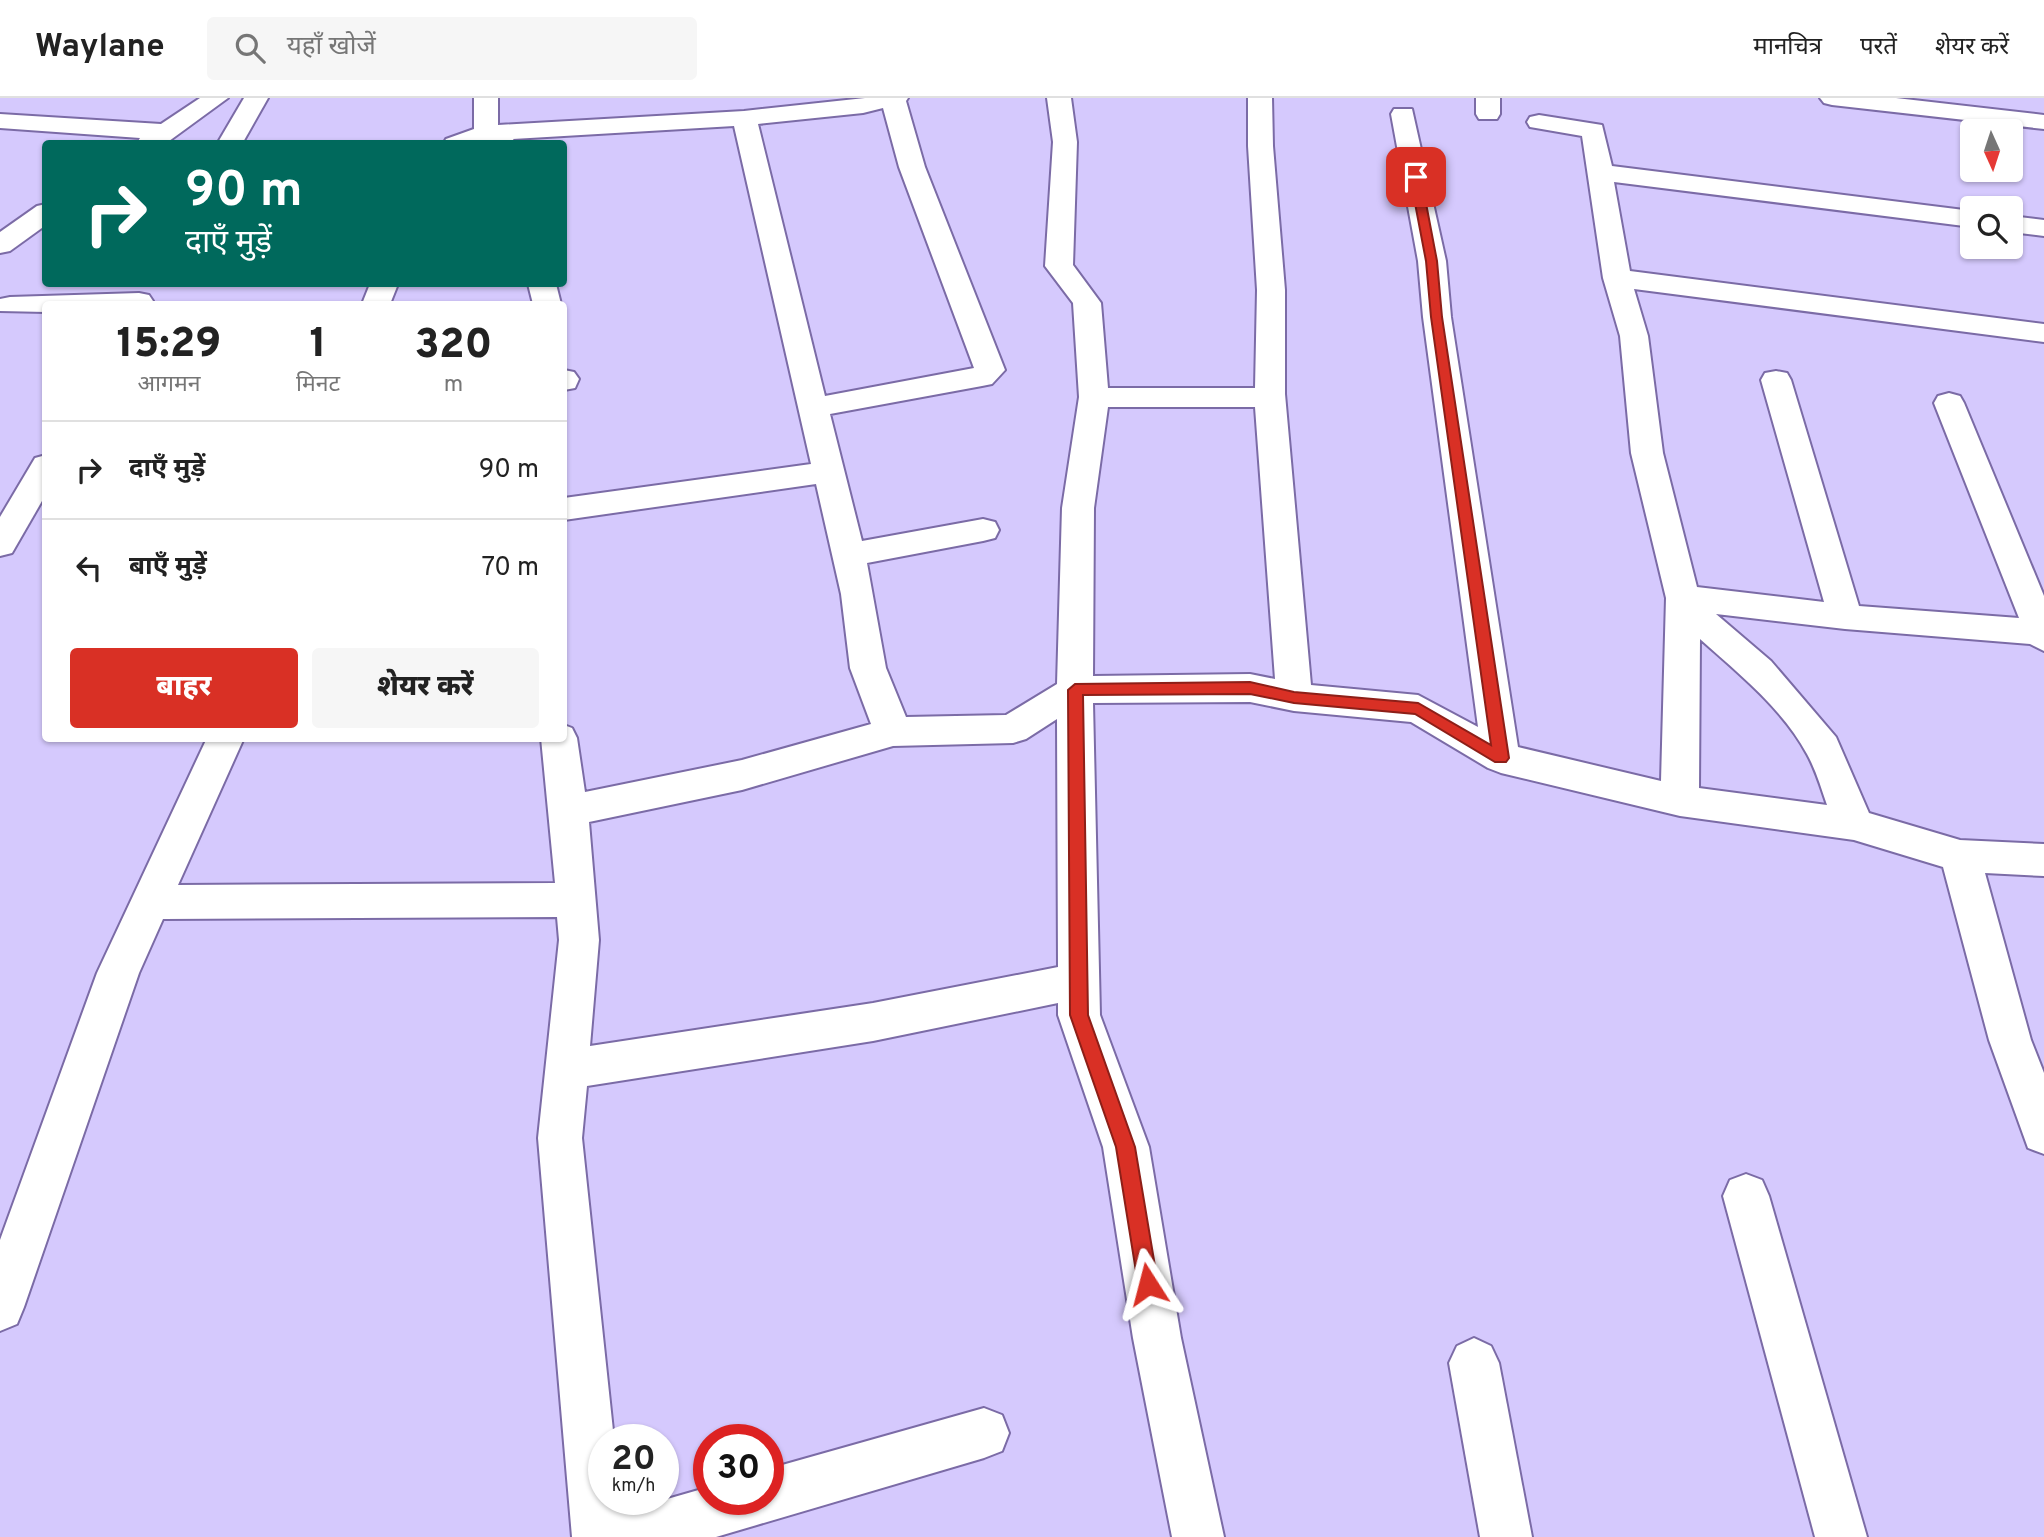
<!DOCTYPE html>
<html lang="hi">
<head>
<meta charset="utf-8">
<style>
	body { margin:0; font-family:Overpass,"Noto Sans Devanagari",sans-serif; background:#f6f6f6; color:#222; height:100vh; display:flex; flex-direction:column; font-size:26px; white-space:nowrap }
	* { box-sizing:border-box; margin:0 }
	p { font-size:23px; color:#767676 }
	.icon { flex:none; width:38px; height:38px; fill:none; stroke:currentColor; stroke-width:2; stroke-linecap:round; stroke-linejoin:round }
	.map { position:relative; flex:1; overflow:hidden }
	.side { position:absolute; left:42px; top:203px; width:525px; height:441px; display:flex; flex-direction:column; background:#fff; border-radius:7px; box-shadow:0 2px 5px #0004 }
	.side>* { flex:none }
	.guide { position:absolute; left:42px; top:42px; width:525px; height:147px; border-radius:7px; box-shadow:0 2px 5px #0004; background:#00695c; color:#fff; overflow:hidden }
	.needle { width:46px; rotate:177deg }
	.controls { position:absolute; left:1960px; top:21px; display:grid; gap:14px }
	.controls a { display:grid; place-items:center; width:63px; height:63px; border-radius:7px; background:#fff; box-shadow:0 2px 5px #0004; font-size:35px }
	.speed { position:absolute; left:588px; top:1326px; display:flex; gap:14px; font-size:35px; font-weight:700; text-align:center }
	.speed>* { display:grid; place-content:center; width:91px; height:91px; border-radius:50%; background:#fff; box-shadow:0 2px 5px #0004; line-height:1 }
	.speed small { font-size:18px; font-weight:400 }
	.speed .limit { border:10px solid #d22; background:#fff; color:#111 }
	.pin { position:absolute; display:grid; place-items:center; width:60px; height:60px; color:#fff; margin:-30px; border-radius:14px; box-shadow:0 4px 10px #0006 }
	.me { position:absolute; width:77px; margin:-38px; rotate:351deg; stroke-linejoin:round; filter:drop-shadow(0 0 5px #0008) }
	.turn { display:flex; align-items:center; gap:24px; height:147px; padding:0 28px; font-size:32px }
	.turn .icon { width:91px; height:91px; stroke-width:2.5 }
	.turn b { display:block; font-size:49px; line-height:60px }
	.eta { display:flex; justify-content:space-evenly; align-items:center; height:119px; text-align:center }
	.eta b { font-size:42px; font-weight:800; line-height:49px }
	.button { display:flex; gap:14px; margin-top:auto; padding:14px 28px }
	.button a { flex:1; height:80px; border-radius:7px; background:#d93025; color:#fff; font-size:28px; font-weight:800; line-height:80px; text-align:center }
	.button a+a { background:#f6f6f6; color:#222 }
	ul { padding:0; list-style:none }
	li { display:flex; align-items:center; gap:21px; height:98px; padding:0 28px; border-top:2px solid #e0e0e0 }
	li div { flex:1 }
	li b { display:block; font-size:26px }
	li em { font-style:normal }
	header { display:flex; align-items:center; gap:42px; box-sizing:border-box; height:98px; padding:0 35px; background:#fff; border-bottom:2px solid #e0e0e0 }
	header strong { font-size:33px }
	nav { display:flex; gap:38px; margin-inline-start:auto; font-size:24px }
	.search { width:490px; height:63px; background:#f6f6f6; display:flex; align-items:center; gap:18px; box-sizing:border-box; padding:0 24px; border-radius:7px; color:#767676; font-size:26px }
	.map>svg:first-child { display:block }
</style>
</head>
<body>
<header>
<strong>Waylane</strong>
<div class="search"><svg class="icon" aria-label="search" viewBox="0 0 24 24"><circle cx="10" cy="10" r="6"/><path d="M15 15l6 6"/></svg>यहाँ खोजें</div>
<nav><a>मानचित्र</a><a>परतें</a><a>शेयर करें</a></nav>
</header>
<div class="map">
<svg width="2044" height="1439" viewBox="0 0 2044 1439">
	<rect width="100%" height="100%" fill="#d5c9fd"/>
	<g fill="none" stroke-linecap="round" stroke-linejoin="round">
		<defs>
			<g id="street">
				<polygon points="200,0 228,0 165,46 136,46 140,40 0,30 0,16 161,26"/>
				<polygon points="244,0 268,0 242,46 217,46"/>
				<path d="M474,0H498V27L744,13L865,0H908L906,3L925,69L1005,272L992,286L982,288L830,316L862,443L983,421L995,424L999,432L995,440L983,443L867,465L886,570L906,619L1006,617L1057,586L1062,410L1079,299L1073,205L1045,168L1053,44L1047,0H1071L1077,44L1073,167L1101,205L1108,290H1255L1257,192L1248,48V0H1272L1273,48L1285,192V296L1311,587L1418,597L1478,629L1423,219L1418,163L1391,16L1394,11H1412L1446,163L1451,219L1518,649L1661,683L1666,500L1631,355L1620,238L1603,180L1582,38L1530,29L1527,24L1530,19L1539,17L1602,27L1612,68L1972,113V129L1614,84L1630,173L2044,226V244L1634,191L1648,238L1663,355L1697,489L1824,504L1761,282L1765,275L1776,273L1787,275L1791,282L1859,508L2019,520L1934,305L1938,298L1949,295L1960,298L1964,305L2044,498V553L2030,546L1845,531L1716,516L1771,563L1836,639L1869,715L1960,742L2044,746V778L1985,775L2031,942L2044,975V1056L2028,1050L1989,942L1943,769L1854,742L1680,718L1501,675L1488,670L1411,624L1294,613L1250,604L1093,605L1100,917L1149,1049L1181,1240L1224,1439H1172L1133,1240L1103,1049L1058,917V905L873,943L587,988L582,1040L614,1342H604V1402H621L622,1414L709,1389V1402H768V1371L984,1310L1002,1317L1009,1335L1002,1353L984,1360L716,1439H572L538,1040L559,842L557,819L163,821L139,875L24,1209L17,1226L0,1233V1142L97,875L207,640H244L178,787L555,785L541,640H564V627L572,630L577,640L585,694L742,662L871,626L850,570L841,496L816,386L564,422V400L811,366L734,28L513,41L516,46H443L446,41L474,31ZM883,10L899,69L974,270L825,298L758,26L863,15ZM1108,309H1255L1275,581L1250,576L1093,578L1094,410ZM1700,541C1737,574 1783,611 1807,656C1816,672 1821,690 1827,707L1699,690ZM1057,621L1058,869L873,905L590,948L599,842L589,724L742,692L893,648L1013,645L1026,641Z"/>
				<polygon points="1476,0 1500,0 1500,16 1497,21 1479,21 1476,16"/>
				<polygon points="1820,0 1896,0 2044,17 2044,31 1832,7 1824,5"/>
				<polygon points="46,106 46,127 10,153 0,155 0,134 37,108"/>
				<polygon points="2011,118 2044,122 2044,138 2011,134"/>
				<polygon points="370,186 398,186 390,206 362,206"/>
				<polygon points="528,186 556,186 561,206 533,206"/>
				<polygon points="139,195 149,197 153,203 151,206 46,206 46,214 0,213 0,201 10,199"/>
				<polygon points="564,272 574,274 579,281 575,290 564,292"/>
				<polygon points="46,357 46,396 12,455 0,458 0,419 35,360"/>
				<polygon points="1746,1076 1762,1082 1769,1098 1867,1439 1815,1439 1723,1098 1730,1082"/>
				<polygon points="1474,1240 1491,1248 1499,1265 1532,1439 1480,1439 1449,1265 1457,1248"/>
			</g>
		</defs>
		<!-- street casing -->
		<use href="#street" stroke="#7b6ba6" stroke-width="4"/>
		<!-- street -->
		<use href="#street" fill="#fff" fill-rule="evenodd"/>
	</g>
	<!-- route -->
	<polygon fill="#d93025" stroke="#8d1f18" stroke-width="2" points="1416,76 1421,79 1437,163 1442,219 1509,660 1506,664 1495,664 1415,616 1294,605 1250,596 1083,597 1088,917 1135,1049 1158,1186 1155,1193 1148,1196 1141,1193 1138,1186 1116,1049 1070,917 1068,592 1075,586 1250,584 1294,594 1418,605 1491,647 1431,219 1426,163 1410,79"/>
</svg>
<div class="controls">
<a><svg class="needle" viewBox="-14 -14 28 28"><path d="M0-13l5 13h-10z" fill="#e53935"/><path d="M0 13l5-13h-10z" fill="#767676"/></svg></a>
<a><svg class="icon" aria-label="search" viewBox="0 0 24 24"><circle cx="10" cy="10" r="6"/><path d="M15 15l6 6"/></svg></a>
</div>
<div class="speed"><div>20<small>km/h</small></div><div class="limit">30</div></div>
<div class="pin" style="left:1416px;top:79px;background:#d93025"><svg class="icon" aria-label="arrive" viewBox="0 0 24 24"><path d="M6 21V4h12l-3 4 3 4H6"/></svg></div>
<svg class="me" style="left:1148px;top:1186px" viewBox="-20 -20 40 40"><path d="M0-17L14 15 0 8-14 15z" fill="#d93025" stroke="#fff" stroke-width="4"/></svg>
<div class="guide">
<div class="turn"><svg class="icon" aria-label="right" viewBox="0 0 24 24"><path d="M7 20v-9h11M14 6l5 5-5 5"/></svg><div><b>90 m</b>दाएँ मुड़ें</div></div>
</div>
<section class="side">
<div class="eta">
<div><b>15:29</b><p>आगमन</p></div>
<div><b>1</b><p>मिनट</p></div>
<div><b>320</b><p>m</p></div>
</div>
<ul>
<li><svg class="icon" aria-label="right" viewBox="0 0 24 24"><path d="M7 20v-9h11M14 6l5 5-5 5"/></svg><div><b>दाएँ मुड़ें</b></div><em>90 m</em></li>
<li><svg class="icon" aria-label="left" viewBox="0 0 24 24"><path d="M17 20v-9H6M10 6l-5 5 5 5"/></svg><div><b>बाएँ मुड़ें</b></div><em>70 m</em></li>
</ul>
<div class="button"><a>बाहर</a><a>शेयर करें</a></div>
</section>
</div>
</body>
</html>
